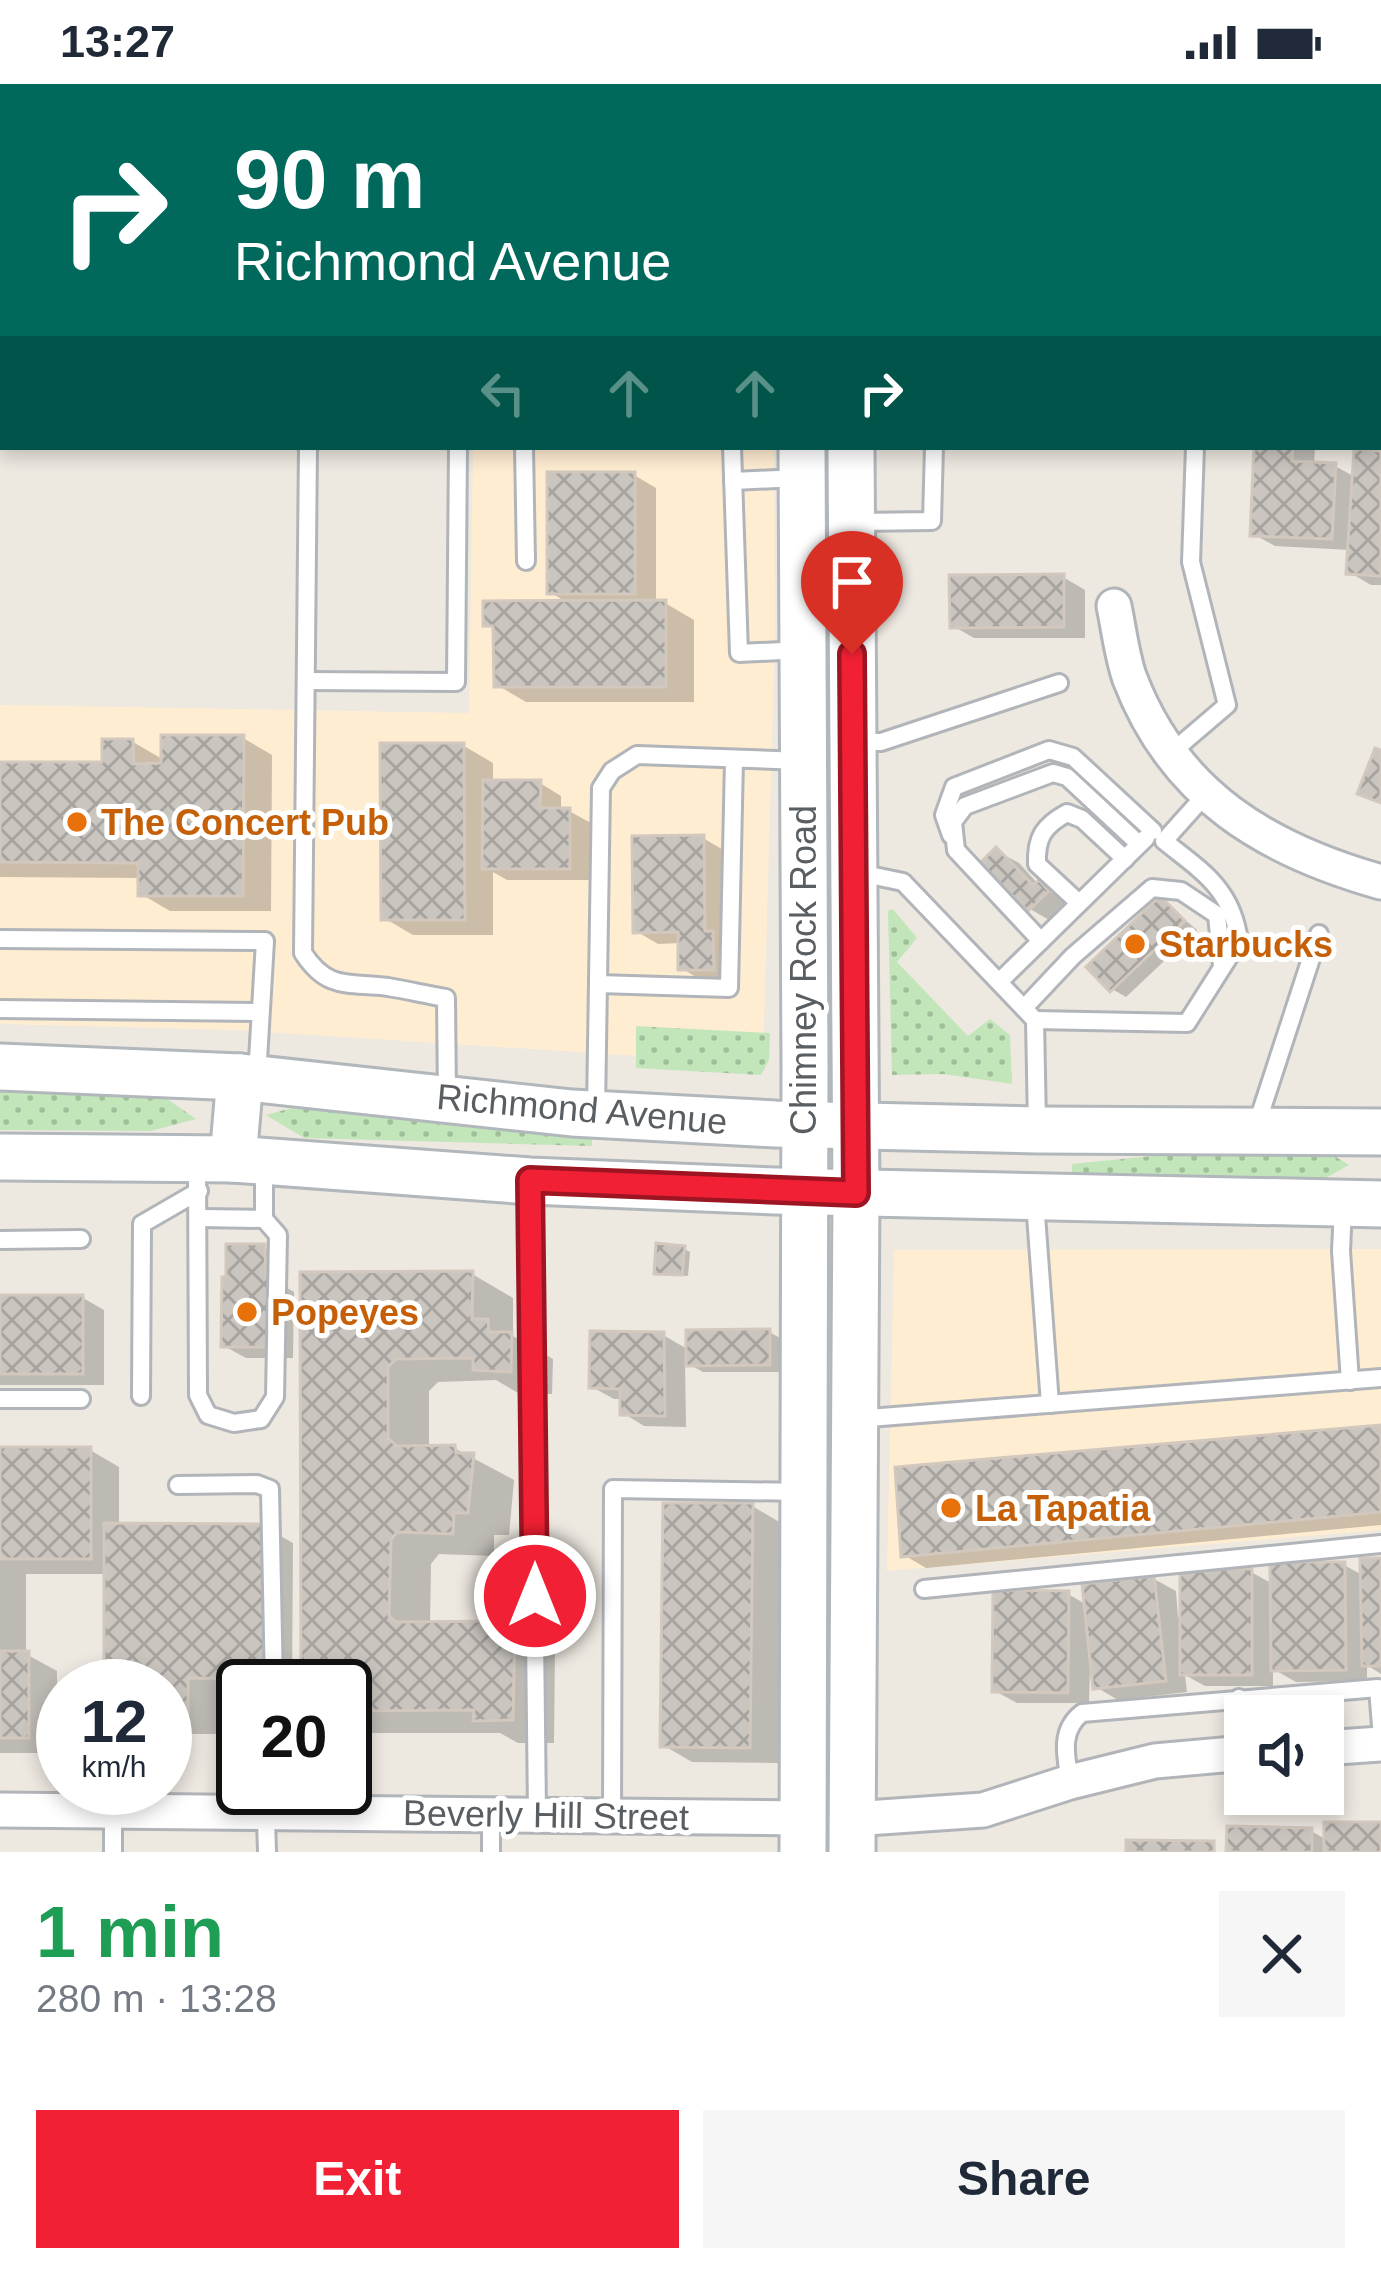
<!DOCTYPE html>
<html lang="en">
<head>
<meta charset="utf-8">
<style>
	body { margin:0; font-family:Helvetica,sans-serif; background:#f6f6f7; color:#1f2937; height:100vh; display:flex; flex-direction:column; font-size:45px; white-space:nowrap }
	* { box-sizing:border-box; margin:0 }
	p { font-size:39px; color:#747a83 }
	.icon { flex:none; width:66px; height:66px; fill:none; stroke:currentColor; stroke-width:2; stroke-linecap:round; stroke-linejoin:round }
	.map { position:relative; height:1768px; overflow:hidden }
	.details { display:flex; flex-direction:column; background:#fff; flex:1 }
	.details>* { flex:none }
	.banner { position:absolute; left:0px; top:0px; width:1383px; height:366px; box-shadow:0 6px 18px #0003; background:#00695c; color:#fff; overflow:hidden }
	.fabs { position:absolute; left:1224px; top:1611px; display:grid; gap:24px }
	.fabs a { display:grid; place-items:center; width:120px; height:120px; border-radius:0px; background:#fff; box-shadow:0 6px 18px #0003; font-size:60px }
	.speed { position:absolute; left:36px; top:1575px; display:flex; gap:24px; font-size:60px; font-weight:700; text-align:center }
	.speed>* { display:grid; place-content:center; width:156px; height:156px; border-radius:50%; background:#fff; box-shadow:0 6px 18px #0003; line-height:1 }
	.speed small { font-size:30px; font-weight:400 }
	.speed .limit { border:6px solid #111; border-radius:18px; background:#fff; color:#111 }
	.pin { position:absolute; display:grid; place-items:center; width:102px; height:102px; color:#fff; margin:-123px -51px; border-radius:50% 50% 50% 0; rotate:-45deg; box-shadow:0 0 12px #0007 }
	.pin .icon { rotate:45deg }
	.me { position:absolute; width:132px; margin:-66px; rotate:0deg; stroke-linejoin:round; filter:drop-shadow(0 0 9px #0008) }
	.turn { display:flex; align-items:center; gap:42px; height:252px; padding:0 36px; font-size:54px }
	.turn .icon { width:156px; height:156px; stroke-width:2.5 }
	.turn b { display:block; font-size:84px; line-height:102px }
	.lanes { display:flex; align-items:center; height:114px; padding:0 36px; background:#0003; justify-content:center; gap:60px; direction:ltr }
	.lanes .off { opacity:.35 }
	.round { display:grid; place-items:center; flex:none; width:126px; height:126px; border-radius:0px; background:#f6f6f7 }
	.headline { display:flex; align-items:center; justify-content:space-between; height:204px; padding:0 36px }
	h1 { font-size:72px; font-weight:800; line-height:90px; color:#1e9e55 }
	.primary-button { display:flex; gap:24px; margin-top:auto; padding:24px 36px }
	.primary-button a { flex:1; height:138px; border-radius:0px; background:#f22034; color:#fff; font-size:48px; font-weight:800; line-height:138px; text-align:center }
	.primary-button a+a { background:#f6f6f7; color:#1f2937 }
	.status { display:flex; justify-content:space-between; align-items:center; height:84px; padding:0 60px; background:#fff; direction:ltr }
	.status svg { height:33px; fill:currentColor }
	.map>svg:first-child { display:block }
</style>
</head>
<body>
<div class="status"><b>13:27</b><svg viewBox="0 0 49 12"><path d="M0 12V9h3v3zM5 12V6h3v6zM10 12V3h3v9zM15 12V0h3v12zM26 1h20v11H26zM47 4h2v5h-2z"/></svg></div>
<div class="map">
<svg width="1381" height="1768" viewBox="0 0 1381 1768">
	<defs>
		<pattern id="grass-dots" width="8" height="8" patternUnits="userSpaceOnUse" patternTransform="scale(3)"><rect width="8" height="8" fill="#c2e6ba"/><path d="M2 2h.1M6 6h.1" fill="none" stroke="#a1be9b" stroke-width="1.8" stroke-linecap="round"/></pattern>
		<pattern id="building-cross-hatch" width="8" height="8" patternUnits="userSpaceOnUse" patternTransform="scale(3)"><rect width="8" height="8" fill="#cac5bf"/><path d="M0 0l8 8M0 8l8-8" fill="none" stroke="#a7a39f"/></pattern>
	</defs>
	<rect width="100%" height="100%" fill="#ede8e0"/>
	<!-- commercial -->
	<g fill="#ffedd2">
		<rect x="478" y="0" width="292" height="3"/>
		<polygon points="473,363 774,363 775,549 763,980 234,946 0,940 0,621 469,629"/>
		<polygon points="1381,1165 1381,1446 887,1487 894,1166"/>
	</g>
	<!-- grass -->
	<g fill="url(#grass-dots)">
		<polygon points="893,825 917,854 897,878 968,952 990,935 1010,951 1012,1000 944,990 892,991 888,827"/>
		<polygon points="636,942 770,949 769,976 761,991 636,984"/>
		<polygon points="0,1006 157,1008 196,1035 151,1047 0,1046"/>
		<polygon points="310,1019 592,1047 592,1062 304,1054 266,1031"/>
		<polygon points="1243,1063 1331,1070 1349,1081 1324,1095 1072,1094 1072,1080"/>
	</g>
	<!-- shadow -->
	<g fill="#0003">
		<polygon points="2,0 99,0 3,3 3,139"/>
		<rect x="115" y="0" width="96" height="3"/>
		<rect x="598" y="0" width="121" height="3"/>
		<rect x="961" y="0" width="128" height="3"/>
		<polygon points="1249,0 1352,0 1351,3"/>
		<polygon points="1257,363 1315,363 1314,381 1335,382 1355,393 1381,370 1381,501 1371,501 1349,488 1351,466 1275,462 1253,450"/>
		<polygon points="634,391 656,404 656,519 665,519 694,536 694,618 526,618 497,601 496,546 486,540 569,520 550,508"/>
		<polygon points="1063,493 1085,506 1085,554 974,554 953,542"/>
		<polygon points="243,654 272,671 271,827 170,827 141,810 141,794 0,793 0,681 105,681 133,658 164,676"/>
		<polygon points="464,662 493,679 493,699 540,699 561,712 561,727 569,727 591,739 591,796 507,796 493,788 493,851 413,851 384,834"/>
		<polygon points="703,754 725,767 735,897 703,897 681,884 681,859 658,860 636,847"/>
		<polygon points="997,767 1019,779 1038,800 1069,820 1051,837 1030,825"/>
		<polygon points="1161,816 1197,846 1126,913 1112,905"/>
		<polygon points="264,1163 286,1175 287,1204 294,1208 293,1274 246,1274 224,1262"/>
		<polygon points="684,1165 690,1168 688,1192 657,1189"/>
		<polygon points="472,1190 513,1214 513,1252 553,1275 552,1310 518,1309 496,1296 438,1298 429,1307 429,1364 454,1364 514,1396 509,1451 494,1451 494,1472 439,1470 431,1480 430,1540 514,1540 555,1564 554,1659 518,1659 500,1649 346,1649 345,1602 304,1602 303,1191"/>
		<polygon points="0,1214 83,1214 104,1226 104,1301 0,1301"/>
		<polygon points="769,1248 784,1256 783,1288 703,1288 685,1278 686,1343 644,1342 623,1329 623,1315 614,1315 592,1303 663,1251 689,1266"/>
		<polygon points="1381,1344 1381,1441 926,1484 904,1471"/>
		<polygon points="0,1366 90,1366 119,1383 119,1442 264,1443 293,1459 292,1602 243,1602 243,1609 216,1609 216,1650 165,1650 165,1602 107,1602 107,1490 26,1490 26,1570 57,1587 57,1669 0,1669"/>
		<polygon points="752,1422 781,1439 779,1679 692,1678 663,1661"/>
		<polygon points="1381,1477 1381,1590 1367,1581 1367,1597 1296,1598 1273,1585 1273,1602 1205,1602 1185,1591 1187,1608 1118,1616 1096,1603 1094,1584 1090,1584 1089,1619 1017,1619 995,1607 1068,1510 1087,1521 1154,1495 1176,1507 1178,1533 1183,1533 1251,1488 1273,1500 1344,1481 1364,1492"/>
		<polygon points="1381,1741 1381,1768 1229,1768 1311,1747 1327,1756"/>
	</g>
	<!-- building -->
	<g fill="url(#building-cross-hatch)" stroke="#d2c8be" stroke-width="3">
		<polygon points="0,0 71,0 3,3 3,140"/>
		<rect x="112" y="0" width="71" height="3"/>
		<rect x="595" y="0" width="95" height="3"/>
		<rect x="958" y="0" width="103" height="3"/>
		<polygon points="1246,0 1327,0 1245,3"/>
		<polygon points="1254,363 1293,363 1292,377 1336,379 1332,455 1250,452"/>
		<polygon points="1354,365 1381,367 1381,492 1346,490"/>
		<rect x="547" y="388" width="88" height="122"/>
		<polygon points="1064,490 1064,543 950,544 949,491"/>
		<polygon points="666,516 666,603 494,603 493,542 483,542 483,517"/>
		<polygon points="161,651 244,651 243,812 138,812 138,779 0,778 0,678 102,678 102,655 133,655 134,680 161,679"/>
		<polygon points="380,659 464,659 465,836 381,836"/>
		<polygon points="1375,664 1381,666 1381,719 1357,710"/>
		<polygon points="483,696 541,696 540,724 570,724 570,785 482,785"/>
		<polygon points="704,751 705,847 713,847 714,886 678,886 678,848 633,849 632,752"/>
		<polygon points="996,763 1033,801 1039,796 1049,807 1028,827 980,779"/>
		<polygon points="1160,812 1185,837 1110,908 1086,883"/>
		<polygon points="656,1159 685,1162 682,1191 654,1190"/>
		<polygon points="226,1160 265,1160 266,1193 273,1193 272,1263 221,1263 222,1193 226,1193"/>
		<polygon points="473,1187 472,1235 488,1235 489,1248 512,1248 511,1288 473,1286 473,1274 396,1275 388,1283 388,1354 397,1362 455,1361 456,1369 474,1369 468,1429 454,1429 453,1450 397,1448 391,1456 389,1532 396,1538 515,1537 513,1636 473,1637 474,1626 345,1627 345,1602 301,1602 300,1188"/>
		<rect x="0" y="1211" width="83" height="79"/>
		<polygon points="770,1245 770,1281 686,1282 686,1246"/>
		<polygon points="590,1247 664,1248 665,1332 620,1331 620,1305 589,1304"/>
		<polygon points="1381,1341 1381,1428 901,1473 895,1383"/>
		<rect x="0" y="1363" width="91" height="112"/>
		<polygon points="663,1419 753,1419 750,1664 660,1663"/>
		<polygon points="104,1439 264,1440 264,1595 188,1594 188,1635 165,1635 165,1602 104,1602"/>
		<polygon points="1360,1474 1381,1474 1381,1582 1362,1582"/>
		<polygon points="1270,1478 1345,1478 1346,1586 1271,1587"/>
		<rect x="1180" y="1485" width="72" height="106"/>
		<polygon points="1154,1492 1166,1597 1093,1605 1082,1500"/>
		<polygon points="993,1506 1069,1507 1068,1609 992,1608"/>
		<rect x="0" y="1567" width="29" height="87"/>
		<rect x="1324" y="1738" width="57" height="30"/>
		<polygon points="1227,1742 1312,1744 1312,1768 1226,1768"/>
		<polygon points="1126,1756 1214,1757 1214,1768 1126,1768"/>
	</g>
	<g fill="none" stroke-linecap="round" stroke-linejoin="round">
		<defs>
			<g id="lane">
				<polyline points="91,3 91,0"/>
				<polyline points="728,3 728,0"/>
				<path d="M308,363L303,869C328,907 348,898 388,903C407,906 427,911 446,914L447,1014"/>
				<polyline points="524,363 526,477"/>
				<polyline points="732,363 739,569 803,566"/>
				<polyline points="733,397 798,394"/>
				<polyline points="857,438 932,437 934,363"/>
				<polyline points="306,597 456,598 458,363"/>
				<polyline points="854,658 881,658 1059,599"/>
				<polyline points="1172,668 1227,621 1191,478 1195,363"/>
				<polyline points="951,751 944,731 954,703 1049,666 1073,673 1153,747"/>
				<polyline points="855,788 903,798 1035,936 1037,1042"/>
				<path d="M1079,819L1037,780C1036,754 1043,742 1067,729L1082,735L1125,775"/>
				<polyline points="0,855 265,857 257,993"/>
				<polyline points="1041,857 956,766 953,738 965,722 1053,689 1067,693 1139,760"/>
				<polyline points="999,898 1146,754"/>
				<polyline points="598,900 729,904 734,676"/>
				<polyline points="1024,924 1073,872 1152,804 1181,807 1217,831 1222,882"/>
				<polyline points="0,925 260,928"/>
				<path d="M1035,936L1187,939L1239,857C1232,805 1203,788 1164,757L1207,709"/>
				<polyline points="596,1026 601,704 612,687 637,671 803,677"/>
				<polyline points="1255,1046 1319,850"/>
				<polyline points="197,1080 198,1311 208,1331 234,1339 261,1335 275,1313 278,1151 264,1135 264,1078"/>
				<polyline points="530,1101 537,1730"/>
				<polyline points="1035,1118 1050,1320"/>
				<polyline points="1343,1124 1341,1167 1350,1297"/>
				<polyline points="200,1134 264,1135"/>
				<polyline points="0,1156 81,1155"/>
				<polyline points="141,1312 142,1140 199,1107"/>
				<polyline points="0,1315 81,1315"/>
				<polyline points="856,1335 1381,1294"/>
				<polyline points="178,1401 257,1400 270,1405 274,1602"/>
				<polyline points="924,1505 1381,1460"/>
				<polyline points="1239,1614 1244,1669"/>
				<path d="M1070,1698C1066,1672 1059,1647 1082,1629L1378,1604L1381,1642"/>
				<polyline points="265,1704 267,1768"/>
				<polyline points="612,1731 613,1405 802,1408"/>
				<polyline points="113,1768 113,1727"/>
				<polyline points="491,1768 491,1730"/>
			</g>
			<g id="street">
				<polyline points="1162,3 1163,0"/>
				<polyline points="0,233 3,233"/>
				<polyline points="1380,266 1381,267"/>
				<path d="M1114,522C1119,546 1122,573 1130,595C1175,712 1267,766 1381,798"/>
				<polyline points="1323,1664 1381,1660"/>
				<polyline points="0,1726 803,1734"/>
				<polyline points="852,1735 983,1726 1070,1698 1155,1677 1245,1669"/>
			</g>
			<g id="secondary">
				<polyline points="802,3 802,0"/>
				<polyline points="851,3 851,0"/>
				<polyline points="802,363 805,982 803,1768"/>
				<polyline points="851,363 856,1109 852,1768"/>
				<polyline points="0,983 240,993 572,1029 775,1040 1037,1046 1381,1048"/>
				<polyline points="0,1073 233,1075 530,1097 775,1107 1381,1120"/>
				<polyline points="233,1075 240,993"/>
			</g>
		</defs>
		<!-- lane casing -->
		<use href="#lane" stroke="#b1b5b9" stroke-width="22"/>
		<!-- street casing -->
		<use href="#street" stroke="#b1b5b9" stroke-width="39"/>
		<!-- secondary casing -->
		<use href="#secondary" stroke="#b2b7bc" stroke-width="51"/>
		<!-- lane -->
		<use href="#lane" stroke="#fff" stroke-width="16"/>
		<!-- street -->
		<use href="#street" stroke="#fff" stroke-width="33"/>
		<!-- secondary -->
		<use href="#secondary" stroke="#fff" stroke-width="45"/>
	</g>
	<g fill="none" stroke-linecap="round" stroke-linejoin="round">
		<defs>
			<polyline id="route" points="535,1512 530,1096 856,1109 852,570"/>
		</defs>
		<!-- route casing -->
		<use href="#route" stroke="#9d1522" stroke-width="30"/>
		<!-- route -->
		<use href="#route" stroke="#f22034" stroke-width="21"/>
	</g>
	<!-- markers -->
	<g fill="#e8710a" stroke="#fff" stroke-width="4.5">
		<circle cx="77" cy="738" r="12"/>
		<circle cx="1135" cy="860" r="12"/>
		<circle cx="247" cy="1228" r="12"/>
		<circle cx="951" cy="1424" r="12"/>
	</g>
	<g text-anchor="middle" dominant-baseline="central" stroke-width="10" stroke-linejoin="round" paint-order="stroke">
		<!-- food labels -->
		<g font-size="36" font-weight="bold" fill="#c56008" stroke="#fff" text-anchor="start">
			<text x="101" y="738">The Concert Pub</text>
			<text x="1159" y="860">Starbucks</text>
			<text x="271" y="1228">Popeyes</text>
			<text x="975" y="1424">La Tapatia</text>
		</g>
		<!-- street labels -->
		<g font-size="36" fill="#595e62" stroke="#fff">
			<text transform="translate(803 886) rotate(-90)">Chimney Rock Road</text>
			<text transform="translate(582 1025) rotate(5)">Richmond Avenue</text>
			<text transform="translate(546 1731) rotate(1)">Beverly Hill Street</text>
		</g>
	</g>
</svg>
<div class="fabs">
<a><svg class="icon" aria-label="sound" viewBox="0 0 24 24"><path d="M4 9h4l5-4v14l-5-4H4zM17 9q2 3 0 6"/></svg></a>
</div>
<div class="speed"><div>12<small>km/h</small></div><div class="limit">20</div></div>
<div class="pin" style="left:852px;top:570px;background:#d93025"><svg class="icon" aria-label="arrive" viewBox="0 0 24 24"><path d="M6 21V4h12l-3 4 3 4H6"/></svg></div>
<svg class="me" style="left:535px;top:1512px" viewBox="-20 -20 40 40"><circle r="17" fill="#f22034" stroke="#fff" stroke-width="3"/><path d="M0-11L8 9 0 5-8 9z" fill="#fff"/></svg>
<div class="banner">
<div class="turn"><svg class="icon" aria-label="right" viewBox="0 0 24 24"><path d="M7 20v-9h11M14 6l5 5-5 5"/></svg><div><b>90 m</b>Richmond Avenue</div></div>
<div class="lanes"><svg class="icon off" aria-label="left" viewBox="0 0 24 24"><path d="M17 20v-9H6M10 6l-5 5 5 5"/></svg><svg class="icon off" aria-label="ahead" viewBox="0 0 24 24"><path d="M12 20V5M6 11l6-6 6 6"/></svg><svg class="icon off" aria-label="ahead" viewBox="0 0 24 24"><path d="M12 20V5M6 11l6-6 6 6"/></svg><svg class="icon" aria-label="right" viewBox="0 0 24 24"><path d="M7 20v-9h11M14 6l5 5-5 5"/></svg></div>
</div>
</div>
<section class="details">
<div class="headline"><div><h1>1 min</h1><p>280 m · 13:28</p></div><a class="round"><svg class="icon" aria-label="close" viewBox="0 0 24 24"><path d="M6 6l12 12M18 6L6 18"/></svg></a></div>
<div class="primary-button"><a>Exit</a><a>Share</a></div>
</section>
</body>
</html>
